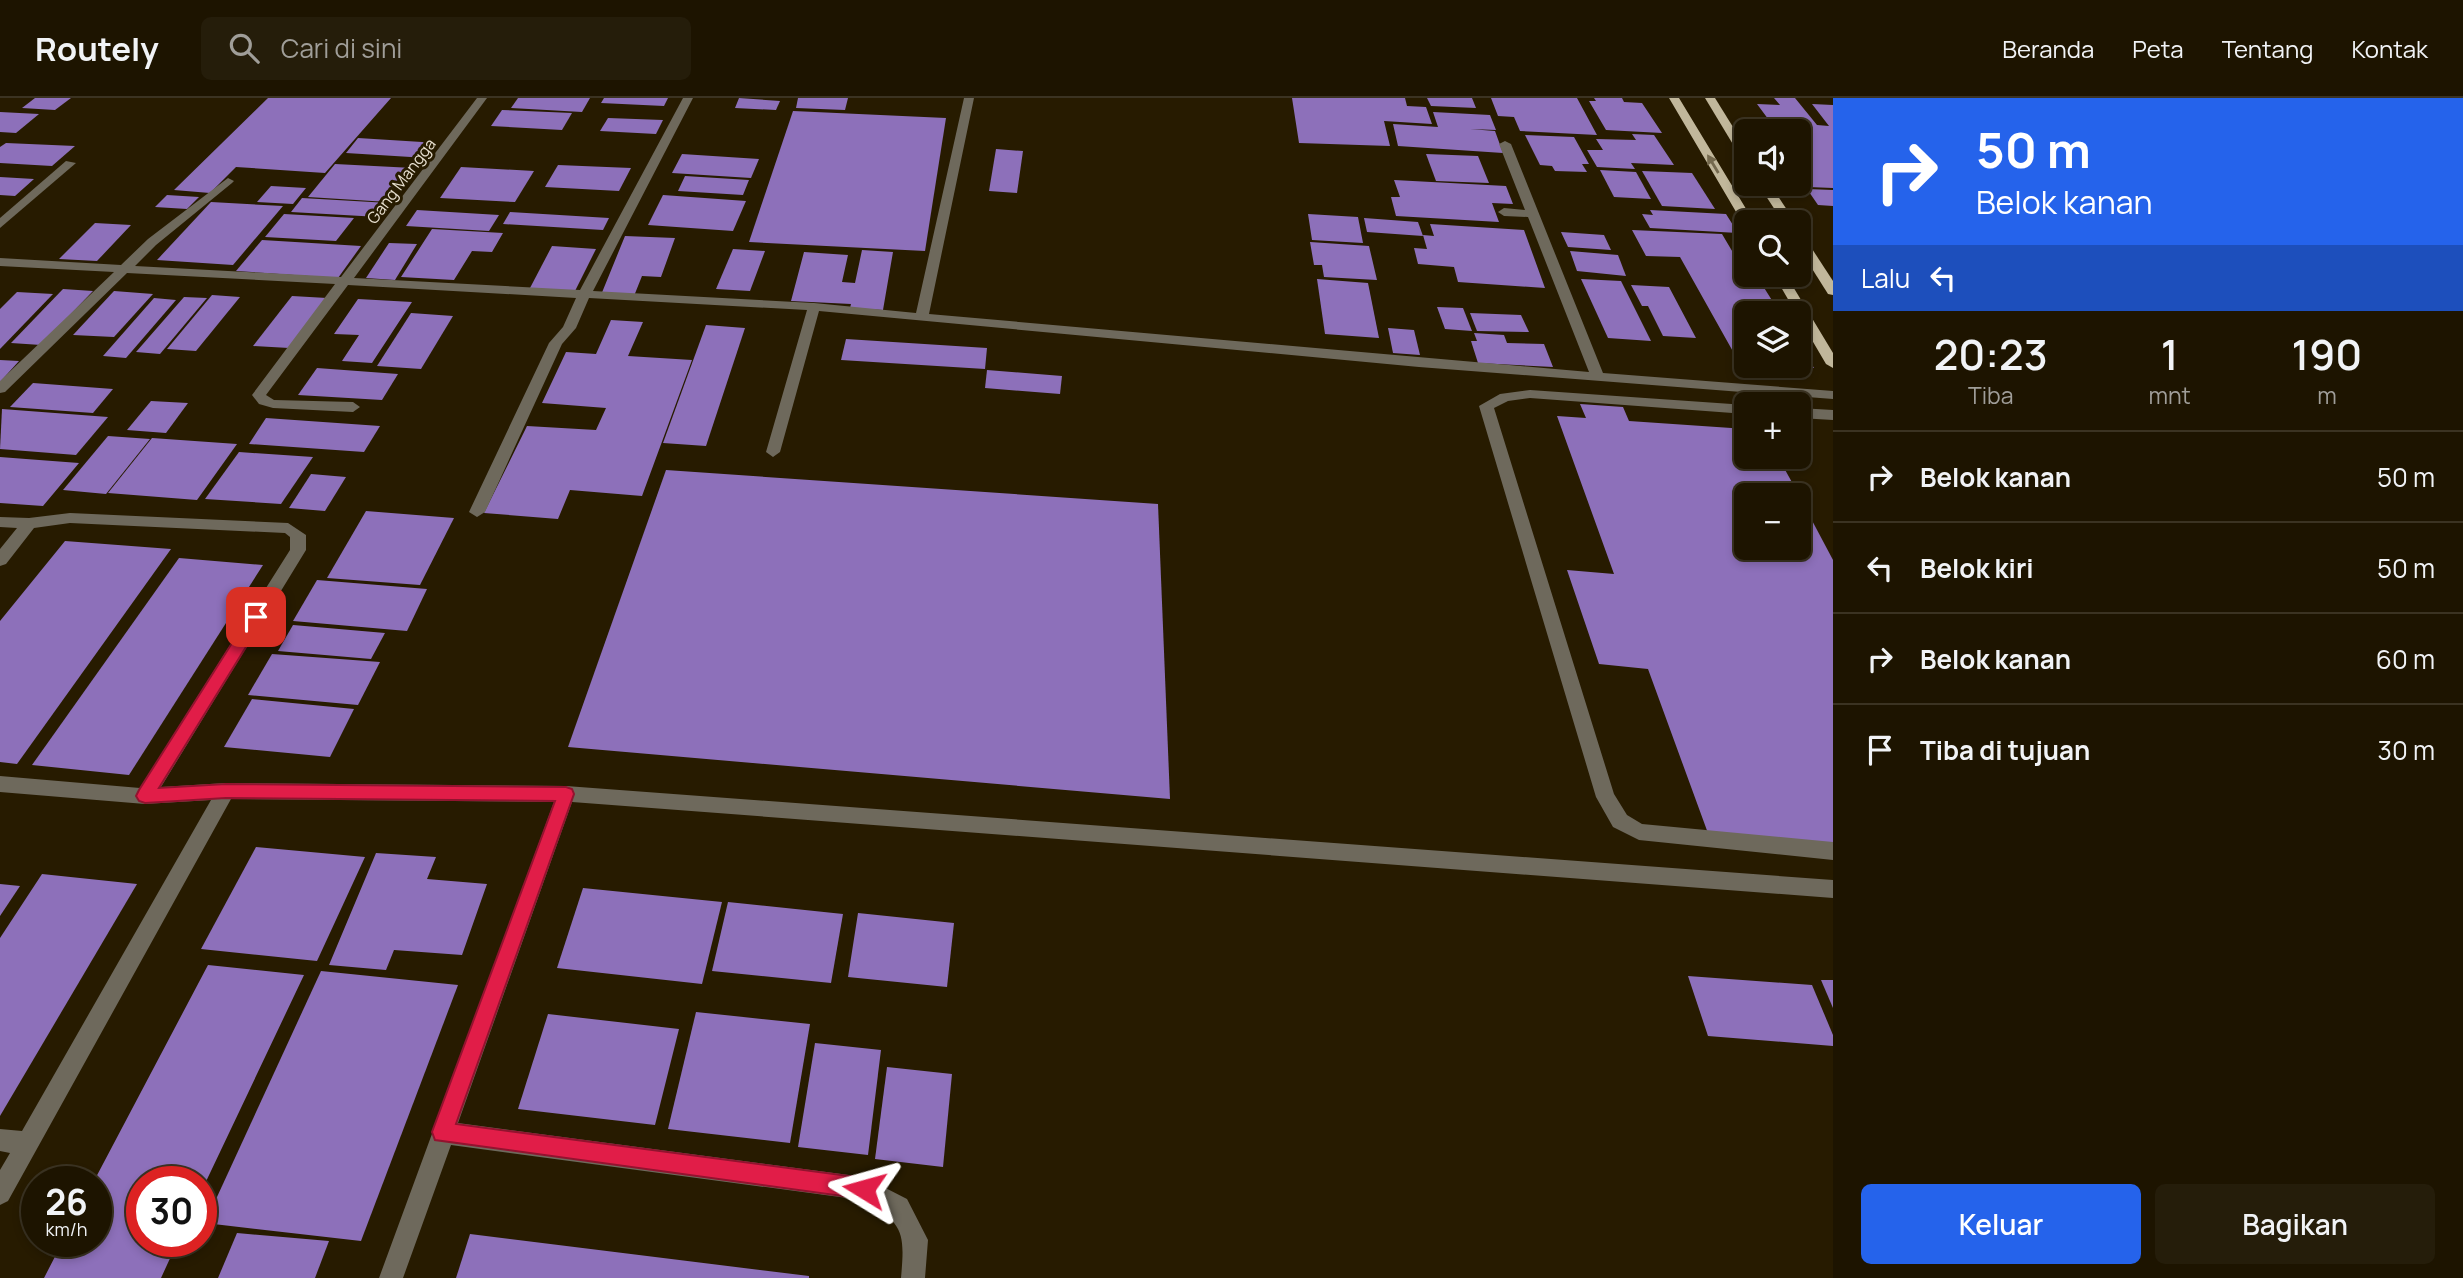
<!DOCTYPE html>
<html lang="id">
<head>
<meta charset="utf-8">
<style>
	body { margin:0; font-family:Manrope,sans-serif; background:#251d0a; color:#f1f3f6; height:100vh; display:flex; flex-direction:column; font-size:26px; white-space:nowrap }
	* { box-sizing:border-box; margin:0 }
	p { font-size:23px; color:#a09e99 }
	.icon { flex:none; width:38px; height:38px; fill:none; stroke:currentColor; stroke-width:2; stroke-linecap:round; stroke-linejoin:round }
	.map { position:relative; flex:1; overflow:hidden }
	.details { display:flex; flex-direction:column; background:#1d1400; width:630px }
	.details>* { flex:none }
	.banner { background:#2563eb; color:#fff; overflow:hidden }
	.controls { position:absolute; left:1734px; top:21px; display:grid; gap:14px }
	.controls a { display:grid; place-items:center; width:77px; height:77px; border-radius:10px; background:#1d1400; box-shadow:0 4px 10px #0003,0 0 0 2px #3b3322; font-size:35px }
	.speed { position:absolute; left:21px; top:1068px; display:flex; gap:14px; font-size:35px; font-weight:700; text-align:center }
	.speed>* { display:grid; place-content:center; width:91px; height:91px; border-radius:50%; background:#1d1400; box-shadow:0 4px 10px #0003,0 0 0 2px #3b3322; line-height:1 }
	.speed small { font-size:18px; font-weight:400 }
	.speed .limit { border:10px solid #d22; background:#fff; color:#111 }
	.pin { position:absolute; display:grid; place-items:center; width:60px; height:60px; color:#fff; margin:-30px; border-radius:14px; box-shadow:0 4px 10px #0006 }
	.me { position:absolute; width:77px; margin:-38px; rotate:278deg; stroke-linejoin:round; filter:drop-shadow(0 0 5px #0008) }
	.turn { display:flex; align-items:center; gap:24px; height:147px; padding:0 28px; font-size:32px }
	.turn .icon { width:91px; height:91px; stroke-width:2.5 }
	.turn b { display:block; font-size:49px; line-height:60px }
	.then { display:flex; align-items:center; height:66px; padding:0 28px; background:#0003; gap:14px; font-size:26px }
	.eta { display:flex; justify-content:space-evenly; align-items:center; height:119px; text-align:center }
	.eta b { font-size:42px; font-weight:600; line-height:49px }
	.primary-button { display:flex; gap:14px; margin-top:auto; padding:14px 28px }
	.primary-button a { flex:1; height:80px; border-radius:10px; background:#2563eb; color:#fff; font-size:28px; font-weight:600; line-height:80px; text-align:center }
	.primary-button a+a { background:#251d0a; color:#f1f3f6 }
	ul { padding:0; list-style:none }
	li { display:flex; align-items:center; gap:21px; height:91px; padding:0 28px; border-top:2px solid #3b3322 }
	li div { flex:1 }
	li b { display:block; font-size:26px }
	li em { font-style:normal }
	header { display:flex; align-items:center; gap:42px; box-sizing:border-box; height:98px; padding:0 35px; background:#1d1400; border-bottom:2px solid #3b3322 }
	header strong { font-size:33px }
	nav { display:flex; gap:38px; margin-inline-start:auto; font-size:24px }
	.search { width:490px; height:63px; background:#251d0a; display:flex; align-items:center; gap:18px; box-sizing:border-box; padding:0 24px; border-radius:10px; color:#a09e99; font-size:26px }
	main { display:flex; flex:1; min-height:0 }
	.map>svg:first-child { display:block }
</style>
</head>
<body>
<header>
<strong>Routely</strong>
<div class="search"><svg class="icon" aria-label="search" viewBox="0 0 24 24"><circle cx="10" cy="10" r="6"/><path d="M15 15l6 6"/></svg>Cari di sini</div>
<nav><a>Beranda</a><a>Peta</a><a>Tentang</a><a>Kontak</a></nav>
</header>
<main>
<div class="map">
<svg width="1833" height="1180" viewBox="0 0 1833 1180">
	<rect width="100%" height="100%" fill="#271b00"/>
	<!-- building -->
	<g fill="#8d70ba">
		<polygon points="35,0 71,0 55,12 22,10"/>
		<polygon points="268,0 391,0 325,75 236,69 210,95 174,92"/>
		<polygon points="518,0 590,0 582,14 511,10"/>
		<polygon points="604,0 668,0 664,8 601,5"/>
		<polygon points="739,0 780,3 776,12 735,10"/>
		<polygon points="798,0 848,0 845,12 796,10"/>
		<polygon points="1292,0 1405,0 1407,8 1426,9 1432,26 1384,23 1390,48 1299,45"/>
		<polygon points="1427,0 1472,0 1476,10 1431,8"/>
		<polygon points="1491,0 1577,0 1597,37 1520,33 1514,19 1498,18"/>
		<polygon points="1594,0 1622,0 1624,4 1642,5 1662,35 1606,32 1589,3 1596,3"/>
		<polygon points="1774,0 1795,0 1817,27 1829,28 1812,6 1833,7 1833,90 1808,89 1799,77 1799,33 1777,33 1757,6 1780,7"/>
		<polygon points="502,12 572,15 562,32 491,28"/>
		<polygon points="793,13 946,20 925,153 749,144"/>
		<polygon points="0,14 39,16 16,35 0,34"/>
		<polygon points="1433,14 1490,17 1496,32 1470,31 1495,33 1503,55 1398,48 1393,26 1438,29"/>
		<polygon points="608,20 663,22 656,36 600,33"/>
		<polygon points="1632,36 1654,37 1674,67 1631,65 1635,71 1597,69 1587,52 1603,52 1596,41 1636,42"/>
		<polygon points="1525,37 1574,39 1589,66 1582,66 1587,74 1555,73 1552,68 1540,67"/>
		<polygon points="358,40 438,45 427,60 346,55"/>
		<polygon points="6,45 75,48 52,68 0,65 0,49"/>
		<polygon points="996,51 1023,53 1017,95 989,93"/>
		<polygon points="682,56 759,61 751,80 672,75"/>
		<polygon points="1426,56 1478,58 1489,85 1436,83"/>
		<polygon points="335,66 413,70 388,104 308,99"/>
		<polygon points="558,67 631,70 619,93 545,89"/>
		<polygon points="461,69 534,73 515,104 440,100"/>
		<polygon points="1600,72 1636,74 1651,101 1614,99"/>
		<polygon points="1642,73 1692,75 1715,111 1662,108"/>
		<polygon points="685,78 749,82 743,97 678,93"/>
		<polygon points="0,79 34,81 15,98 0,97"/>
		<polygon points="1394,82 1506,88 1513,106 1492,105 1499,124 1396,118 1391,99 1400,99"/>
		<polygon points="271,88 306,90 293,106 257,104"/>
		<polygon points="1807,91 1833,92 1833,108 1818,107"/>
		<polygon points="167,97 199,99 187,111 155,109"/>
		<polygon points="663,97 746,103 733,133 648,127"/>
		<polygon points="302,100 389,105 379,119 291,114"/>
		<polygon points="211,104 283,108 233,167 157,162"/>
		<polygon points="417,112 499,117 489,133 406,128"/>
		<polygon points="1650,112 1726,116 1738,135 1650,130 1642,116 1653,117"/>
		<polygon points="510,114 609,120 603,132 503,126"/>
		<polygon points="284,116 354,120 336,143 265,139"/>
		<polygon points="1308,116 1358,119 1363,145 1312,142"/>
		<polygon points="1364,120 1418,124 1423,138 1367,134"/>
		<polygon points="95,125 131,127 97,163 59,161"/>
		<polygon points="1430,126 1524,132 1545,190 1458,184 1454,169 1418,166 1414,150 1427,151 1423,137 1434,138"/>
		<polygon points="432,131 503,135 492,154 472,153 454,182 401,179"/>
		<polygon points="1632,132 1722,136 1738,163 1746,163 1746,177 1756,177 1780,215 1746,215 1746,266 1740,266 1680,159 1646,158"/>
		<polygon points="1561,134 1604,137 1611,152 1568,149"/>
		<polygon points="625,138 675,140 661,179 642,178 634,198 601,197"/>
		<polygon points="262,142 361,148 338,180 236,173"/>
		<polygon points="1310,144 1369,148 1377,182 1324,179 1322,167 1314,167"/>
		<polygon points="389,145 417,146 395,182 366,180"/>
		<polygon points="552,148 596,151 575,193 530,190"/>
		<polygon points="733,151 765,153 750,193 716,191"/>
		<polygon points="862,152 893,154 883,212 850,210 851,206 791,203 804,154 848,157 842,184 855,185"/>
		<polygon points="1570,153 1618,157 1626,178 1577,173"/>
		<polygon points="1317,181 1368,185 1379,240 1325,236"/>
		<polygon points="1581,181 1621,183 1651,243 1608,240"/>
		<polygon points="1631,187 1669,189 1696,240 1663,238 1648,208 1642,208"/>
		<polygon points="63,191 93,193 41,247 11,245"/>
		<polygon points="114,193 153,196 114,239 73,237"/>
		<polygon points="17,194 53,196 0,251 0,211"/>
		<polygon points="212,197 240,199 196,253 167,251"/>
		<polygon points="292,198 327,200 289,250 253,248"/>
		<polygon points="184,199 207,200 160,256 136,254"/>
		<polygon points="154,200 176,202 126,260 103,258"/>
		<polygon points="358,201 412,204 372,265 342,263 359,237 334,236"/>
		<polygon points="1437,209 1463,210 1472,233 1445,231"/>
		<polygon points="411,215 453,218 421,271 377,268"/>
		<polygon points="1470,215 1521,217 1529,234 1477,233"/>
		<polygon points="611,222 643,224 628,258 692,262 642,398 570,392 558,421 484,415 527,328 596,332 606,310 542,305 566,254 596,256"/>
		<polygon points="706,227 745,230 706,348 663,345"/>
		<polygon points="1388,230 1414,232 1420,257 1393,255"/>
		<polygon points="1474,235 1504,237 1507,245 1544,246 1553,269 1478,265 1471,243 1477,243"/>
		<polygon points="846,241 987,250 985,271 841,262"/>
		<polygon points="1799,246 1814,270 1799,269"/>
		<polygon points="0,262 19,263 0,284"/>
		<polygon points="317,270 398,276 382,302 298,297"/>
		<polygon points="987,272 1062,278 1060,296 985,290"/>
		<polygon points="33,285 113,291 93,315 10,309"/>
		<polygon points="151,303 188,305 166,335 127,332"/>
		<polygon points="1580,306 1623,309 1629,323 1746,331 1746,359 1778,359 1799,397 1746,397 1746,450 1799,450 1799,398 1833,462 1833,750 1709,738 1648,571 1599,566 1567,472 1614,476 1557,318 1586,320"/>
		<polygon points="2,311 108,319 76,357 0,351"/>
		<polygon points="266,320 380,328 364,354 249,346"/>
		<polygon points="108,338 150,341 106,396 63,392"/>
		<polygon points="152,340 237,346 197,402 108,395"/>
		<polygon points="239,354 313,359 281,406 205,401"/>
		<polygon points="0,359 26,361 79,365 43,408 0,405"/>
		<polygon points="666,372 1158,406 1170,701 568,649"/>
		<polygon points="311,376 346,379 325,413 289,410"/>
		<polygon points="366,413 454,420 420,487 327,480"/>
		<polygon points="65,443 171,451 17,666 0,664 0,523"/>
		<polygon points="179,460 263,467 129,677 32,667"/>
		<polygon points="317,482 427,491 407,533 293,523"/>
		<polygon points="293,527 385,535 371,561 278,553"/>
		<polygon points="272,556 380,564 358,607 248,597"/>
		<polygon points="252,601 354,611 330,659 224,649"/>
		<polygon points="256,749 365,759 317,863 201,851"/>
		<polygon points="376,755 436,759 427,781 487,786 462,857 394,852 386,872 329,867"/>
		<polygon points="42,776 137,786 0,1018 0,840"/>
		<polygon points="0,786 20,788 0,818"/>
		<polygon points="583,790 722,804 702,886 557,870"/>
		<polygon points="728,804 843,816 831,885 712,873"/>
		<polygon points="858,815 954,825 947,889 848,879"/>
		<polygon points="208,867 304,877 201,1094 201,1083 142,1083 142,1143 178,1143 161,1180 44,1180 63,1143 96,1143 94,1083"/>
		<polygon points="321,873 458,887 361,1143 205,1125"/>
		<polygon points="1688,878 1812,887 1833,937 1833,948 1708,938"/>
		<polygon points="1821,882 1833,882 1833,910"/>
		<polygon points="696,914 810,926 790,1045 668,1031"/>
		<polygon points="548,916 679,931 655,1027 518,1011"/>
		<polygon points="815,945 881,952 868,1057 798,1049"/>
		<polygon points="887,969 952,976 943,1069 875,1061"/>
		<polygon points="237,1135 329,1143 315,1180 218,1180"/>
		<polygon points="470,1136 809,1178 809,1180 456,1180"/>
	</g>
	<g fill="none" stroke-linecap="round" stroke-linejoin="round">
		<!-- minor -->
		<g fill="#6e695c" fill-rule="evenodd">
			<polygon points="477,0 487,0 354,180 580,192 683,0 693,0 593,193 814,205 916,215 964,0 974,0 929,216 1589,274 1528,119 1504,118 1498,114 1504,110 1525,112 1499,46 1505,43 1511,46 1603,275 1833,293 1833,301 1419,269 819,213 780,354 773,359 766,354 807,212 589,200 576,230 562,246 485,414 477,419 469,414 549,245 563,229 576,200 348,187 266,297 274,302 353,304 360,309 353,314 273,310 259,306 252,297 335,186 127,175 5,294 0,295 0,283 114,174 0,168 0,160 121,167 148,141 228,80 234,83 232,85 156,147 135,168 341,179"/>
			<polygon points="66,63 76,65 0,130 0,120"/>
			<polygon points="1530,292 1746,307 1746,316 1530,300 1508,303 1494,310 1614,696 1627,717 1642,726 1833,744 1833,762 1639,742 1613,729 1596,699 1479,308 1500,296"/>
			<polygon points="1799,310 1833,312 1833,322 1799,320"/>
			<path d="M70,415L288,425L306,437V452L161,689L226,685L566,688L1833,782V800L572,704L458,1025L864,1079L907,1101L928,1142L925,1180H901C905,1134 904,1125 862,1102L451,1047L403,1180H379L554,704L231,701L8,1103L0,1107V1072L10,1055L0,1053V1031L22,1033L211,702L145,706L0,694V678L140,690L290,452V439L285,435L70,425L34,430L6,466L0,468V451L17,430L0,429V419L29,420Z"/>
		</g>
		<!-- major -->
		<g fill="#c1b79b" fill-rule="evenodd">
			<polygon points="1669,0 1679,0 1754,124 1746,124 1746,127 1742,124"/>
			<polygon points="1705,0 1715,0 1746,50 1746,61 1740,58"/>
			<polygon points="1758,86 1770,86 1795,124 1783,124"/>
			<polygon points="1799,136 1803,137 1833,183 1833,197 1828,196 1799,150"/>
			<polygon points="1774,177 1786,177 1833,255 1833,270 1826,266 1799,220 1799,215 1796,215"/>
		</g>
	</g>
	<!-- one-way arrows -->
	<defs><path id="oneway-solid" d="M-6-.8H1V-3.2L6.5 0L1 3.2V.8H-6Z" transform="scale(1.75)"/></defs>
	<use fill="#74694e" href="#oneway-solid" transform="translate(1713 66) rotate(-121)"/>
	<!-- route -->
	<polygon fill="#e11d48" stroke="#92132f" stroke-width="2" points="256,513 264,519 262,523 159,690 226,686 566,689 572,691 574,696 456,1026 864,1080 872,1083 875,1091 872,1098 864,1101 435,1042 432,1034 555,703 226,700 145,705 139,703 136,698 139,692 251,515"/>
	<g text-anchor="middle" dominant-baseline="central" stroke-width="6" stroke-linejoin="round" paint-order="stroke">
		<!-- far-street labels -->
		<g font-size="16" fill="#e8e0d0" stroke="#271b00">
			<text transform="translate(401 83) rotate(-53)">Gang Mangga</text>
		</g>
	</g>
</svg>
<div class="controls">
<a><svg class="icon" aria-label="sound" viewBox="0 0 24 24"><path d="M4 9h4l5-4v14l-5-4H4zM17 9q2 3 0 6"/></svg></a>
<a><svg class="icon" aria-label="search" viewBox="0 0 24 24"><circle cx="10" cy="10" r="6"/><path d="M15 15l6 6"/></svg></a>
<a><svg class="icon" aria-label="layers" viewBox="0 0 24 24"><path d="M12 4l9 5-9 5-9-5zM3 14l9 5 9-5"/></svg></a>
<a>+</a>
<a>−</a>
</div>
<div class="speed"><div>26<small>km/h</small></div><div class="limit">30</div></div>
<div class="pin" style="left:256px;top:519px;background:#d93025"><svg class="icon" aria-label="arrive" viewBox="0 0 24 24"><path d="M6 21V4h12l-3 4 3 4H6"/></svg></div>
<svg class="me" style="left:864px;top:1091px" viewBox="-20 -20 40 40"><path d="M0-17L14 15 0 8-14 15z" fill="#e11d48" stroke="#fff" stroke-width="4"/></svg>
</div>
<section class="details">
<div class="banner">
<div class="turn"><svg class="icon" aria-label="right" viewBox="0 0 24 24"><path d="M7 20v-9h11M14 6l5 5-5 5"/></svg><div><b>50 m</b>Belok kanan</div></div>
<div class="then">Lalu<svg class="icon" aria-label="left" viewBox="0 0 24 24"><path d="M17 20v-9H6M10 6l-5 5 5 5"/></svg></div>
</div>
<div class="eta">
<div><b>20:23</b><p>Tiba</p></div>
<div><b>1</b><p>mnt</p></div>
<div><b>190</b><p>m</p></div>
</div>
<ul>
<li><svg class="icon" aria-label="right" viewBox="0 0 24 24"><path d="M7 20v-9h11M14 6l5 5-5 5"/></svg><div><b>Belok kanan</b></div><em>50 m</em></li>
<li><svg class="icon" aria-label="left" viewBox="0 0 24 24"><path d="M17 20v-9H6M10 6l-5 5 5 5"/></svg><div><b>Belok kiri</b></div><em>50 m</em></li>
<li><svg class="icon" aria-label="right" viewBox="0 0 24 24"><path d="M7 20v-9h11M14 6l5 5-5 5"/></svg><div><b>Belok kanan</b></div><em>60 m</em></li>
<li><svg class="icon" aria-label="arrive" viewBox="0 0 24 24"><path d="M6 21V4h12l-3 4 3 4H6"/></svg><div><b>Tiba di tujuan</b></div><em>30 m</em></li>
</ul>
<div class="primary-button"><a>Keluar</a><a>Bagikan</a></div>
</section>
</main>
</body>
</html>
